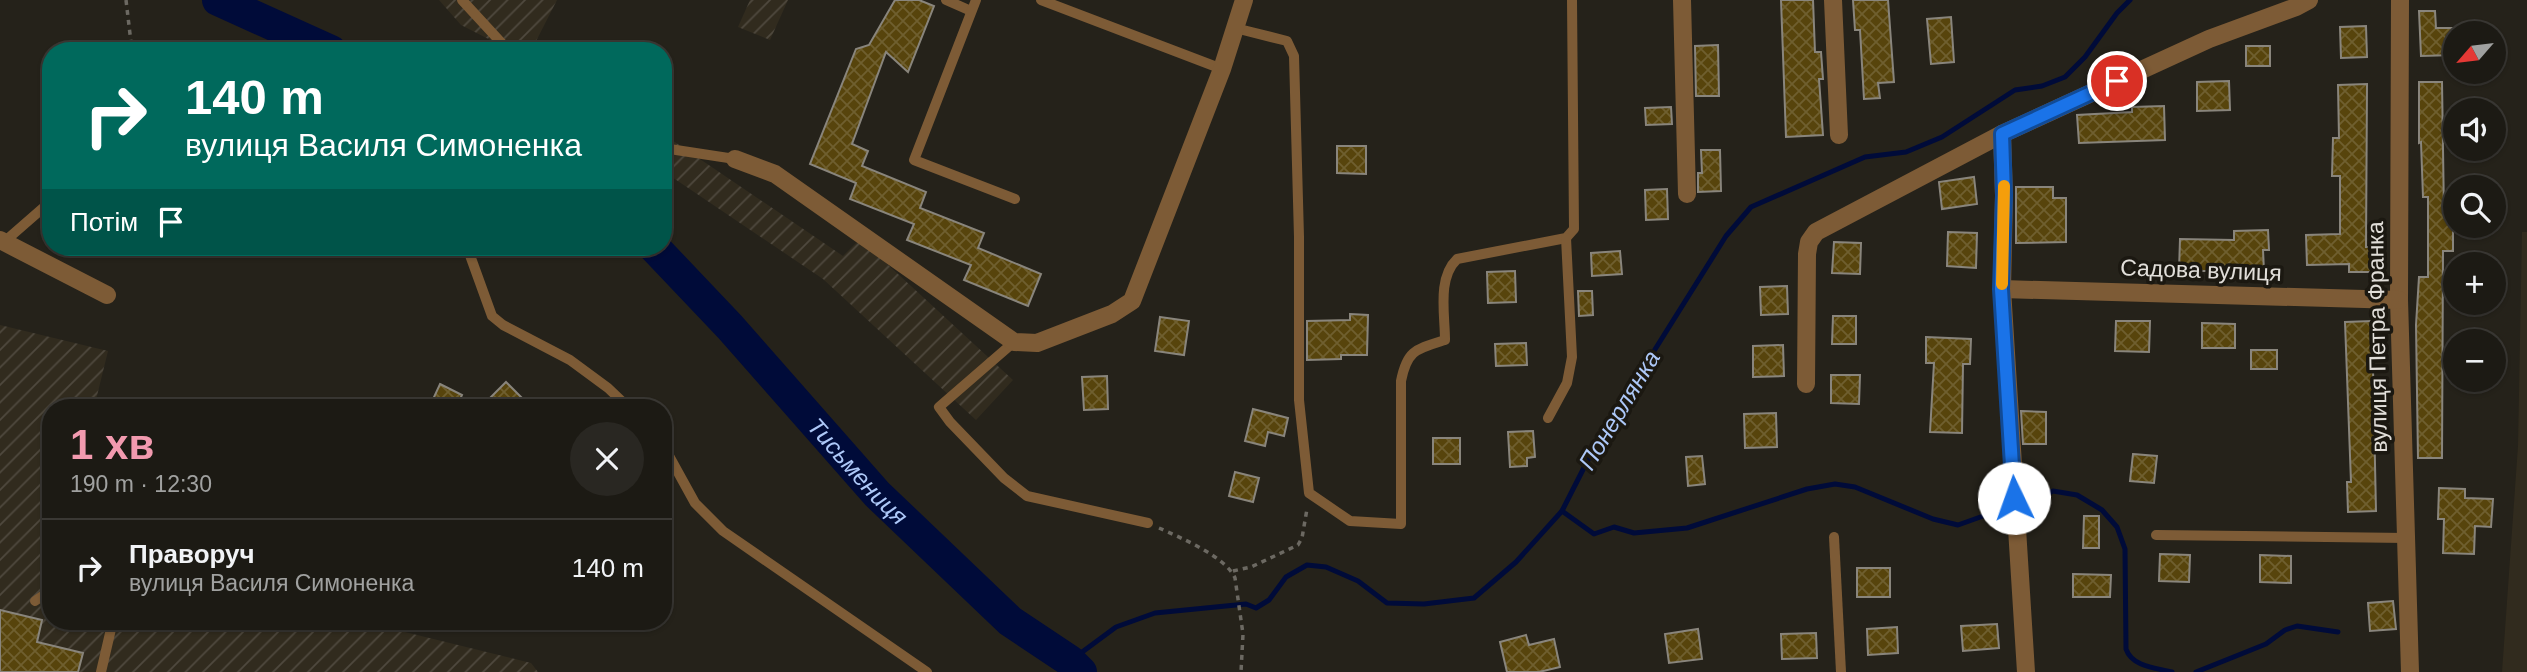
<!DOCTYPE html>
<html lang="uk">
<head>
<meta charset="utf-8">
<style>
	body { margin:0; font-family:Helvetica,sans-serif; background:#292722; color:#f1f3f6; height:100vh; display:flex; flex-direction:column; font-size:26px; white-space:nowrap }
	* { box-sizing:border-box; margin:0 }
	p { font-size:23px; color:#a0a1a0 }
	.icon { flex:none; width:38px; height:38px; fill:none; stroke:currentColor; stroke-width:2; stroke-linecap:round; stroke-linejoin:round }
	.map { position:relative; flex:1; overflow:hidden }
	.side { position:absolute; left:42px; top:399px; width:630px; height:231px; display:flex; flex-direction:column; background:#1c1a14; border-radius:28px; box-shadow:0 2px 5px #0004,0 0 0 2px #3a3834 }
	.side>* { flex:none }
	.top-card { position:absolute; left:42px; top:42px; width:630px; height:214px; border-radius:28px; box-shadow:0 2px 5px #0004,0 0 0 2px #3a3834; background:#00695c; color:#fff; overflow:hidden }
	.needle { width:46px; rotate:242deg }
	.controls { position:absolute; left:2443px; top:21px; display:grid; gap:14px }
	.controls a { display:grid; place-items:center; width:63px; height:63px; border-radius:50%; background:#1c1a14; box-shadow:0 2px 5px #0004,0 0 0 2px #3a3834; font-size:35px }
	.pin { position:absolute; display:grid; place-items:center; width:60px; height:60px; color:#fff; margin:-30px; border:4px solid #fff; border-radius:50%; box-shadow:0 2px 7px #0007 }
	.me { position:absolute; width:77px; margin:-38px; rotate:357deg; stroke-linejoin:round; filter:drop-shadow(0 0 5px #0008) }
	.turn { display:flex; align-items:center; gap:24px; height:147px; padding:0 28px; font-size:32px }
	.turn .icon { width:91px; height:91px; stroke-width:2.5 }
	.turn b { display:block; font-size:49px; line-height:60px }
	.then { display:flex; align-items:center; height:66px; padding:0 28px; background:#0003; gap:14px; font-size:26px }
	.round { display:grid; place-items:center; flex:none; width:74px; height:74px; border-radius:37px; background:#292722 }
	.headline { display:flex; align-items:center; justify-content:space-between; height:119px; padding:0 28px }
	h1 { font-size:42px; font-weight:700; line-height:52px; color:#f29aaf }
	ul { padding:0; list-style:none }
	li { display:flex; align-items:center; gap:21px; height:98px; padding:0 28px; border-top:2px solid #3a3834 }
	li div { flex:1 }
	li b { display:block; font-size:26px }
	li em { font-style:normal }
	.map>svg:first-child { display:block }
</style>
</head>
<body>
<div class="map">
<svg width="2527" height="672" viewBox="0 0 2527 672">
	<defs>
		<pattern id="industrial-furrows" width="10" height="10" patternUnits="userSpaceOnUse" patternTransform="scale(1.75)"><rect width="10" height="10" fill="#312b1e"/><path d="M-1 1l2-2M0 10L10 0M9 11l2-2" fill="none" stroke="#4f493e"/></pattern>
		<pattern id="building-cross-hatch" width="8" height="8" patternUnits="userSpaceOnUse" patternTransform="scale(1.75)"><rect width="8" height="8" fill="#57440c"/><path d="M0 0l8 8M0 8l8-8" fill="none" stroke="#6f5f2f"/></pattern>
	</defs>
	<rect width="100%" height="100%" fill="#25221a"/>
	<!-- built -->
	<polygon fill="#312b1e" points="2522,232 2527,232 2527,672 2502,672 2518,446"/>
	<!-- industrial -->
	<g fill="url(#industrial-furrows)">
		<polygon points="439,0 557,0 531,51 512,51 461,25"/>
		<polygon points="750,0 788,0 770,40 738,27"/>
		<polygon points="666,136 843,256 860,239 1013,380 976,420 823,279 663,171 663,140"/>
		<polygon points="0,325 108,351 94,408 51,408 51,621 360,621 531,663 538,672 0,672"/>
	</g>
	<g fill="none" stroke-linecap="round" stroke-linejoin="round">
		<!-- stream -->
		<g stroke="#000b39" stroke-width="5">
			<path d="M1562,511L1594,534L1614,527L1634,533L1687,528L1807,489L1835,484L1855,487L1933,519L1958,525L1986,515L2018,509L2053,491L2077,495L2102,510L2117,527L2125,549L2126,649C2132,667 2157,668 2172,672"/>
			<polyline points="1070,661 1116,627 1155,613 1246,604 1256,608 1269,600 1286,577 1307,565 1326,567 1358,581 1387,603 1424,604 1474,598 1516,562 1562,511 1595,446 1654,351 1726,236 1751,207 1865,157 1906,152 1942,137 2015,90 2042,86 2065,77 2085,57 2117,13 2130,0"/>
			<polyline points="2196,672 2266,644 2285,630 2297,626 2338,632"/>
		</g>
		<!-- river -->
		<g stroke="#000b39" stroke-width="32">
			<polyline points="218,0 331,51"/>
			<path id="s1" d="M654,247L730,327L877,494L1010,621L1070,661L1081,672"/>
		</g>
	</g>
	<!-- building -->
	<g fill="url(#building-cross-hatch)" stroke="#89857c" stroke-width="2">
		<polygon points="895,0 919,0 934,6 908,72 886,52 852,144 868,151 862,166 926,192 920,208 984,233 978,248 1041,274 1028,306 964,280 971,265 907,240 914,224 850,199 856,183 810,164 856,49 869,45"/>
		<polygon points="1781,0 1813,0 1815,52 1821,52 1823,79 1819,79 1823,135 1786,137"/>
		<polygon points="1853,0 1888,0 1894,82 1878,83 1880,98 1864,99 1860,30 1855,30"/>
		<polygon points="2419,11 2435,11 2436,28 2453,28 2454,55 2421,56"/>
		<polygon points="1951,17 1954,62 1931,64 1927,19"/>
		<polygon points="2366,26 2367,57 2341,58 2340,27"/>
		<polygon points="1718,45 1719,96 1696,96 1695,46"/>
		<rect x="2246" y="46" width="24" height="20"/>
		<polygon points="2229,81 2230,110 2197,111 2197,82"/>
		<polygon points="2419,82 2442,82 2444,215 2453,215 2453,251 2443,251 2442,458 2418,458 2416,325 2419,277 2428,277 2428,197 2423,197 2421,142 2419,143"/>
		<polygon points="2367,84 2366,247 2374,247 2374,272 2349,272 2349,264 2307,265 2306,235 2340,234 2340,176 2332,176 2333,138 2339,138 2338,85"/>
		<polygon points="2164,106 2165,140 2079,143 2077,115 2132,112 2132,107"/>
		<polygon points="1671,107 1672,124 1646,125 1645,108"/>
		<polygon points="1337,146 1366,146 1366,174 1337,173"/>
		<polygon points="1701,150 1720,150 1721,191 1698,192 1698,173 1702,173"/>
		<polygon points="1974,177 1977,204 1942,209 1939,182"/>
		<polygon points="2016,187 2053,187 2053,198 2066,198 2066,242 2016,243"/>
		<polygon points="1667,189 1668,219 1646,220 1645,190"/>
		<polygon points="2268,230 2269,250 2263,250 2264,271 2179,271 2180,239 2234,240 2234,231"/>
		<polygon points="1948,232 1977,233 1976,268 1947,266"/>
		<polygon points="1834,242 1861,243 1860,274 1832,273"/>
		<polygon points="1620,251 1622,274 1592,276 1591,253"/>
		<polygon points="1515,271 1516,302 1488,303 1487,272"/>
		<polygon points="1787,286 1788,314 1761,315 1760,287"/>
		<polygon points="1578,291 1592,291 1593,315 1579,316"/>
		<polygon points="1350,314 1368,315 1367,355 1341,355 1341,359 1307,360 1307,321 1350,320"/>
		<polygon points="1833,316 1856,316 1856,344 1832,344"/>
		<polygon points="1160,317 1189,321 1184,355 1155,351"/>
		<polygon points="2116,321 2150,321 2149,352 2115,351"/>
		<polygon points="2372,321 2376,511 2348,512 2347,482 2351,482 2345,322"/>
		<polygon points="2202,323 2235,324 2235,348 2202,348"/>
		<polygon points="1926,337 1971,339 1970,364 1963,364 1962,433 1930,432 1934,363 1926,363"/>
		<polygon points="1526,343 1527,365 1496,366 1495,344"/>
		<polygon points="1783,345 1784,376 1753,377 1753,346"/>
		<rect x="2251" y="350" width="26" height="19"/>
		<polygon points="1831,375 1860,375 1859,404 1831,403"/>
		<polygon points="1107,376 1108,409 1084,410 1082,377"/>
		<polygon points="506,382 532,408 480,408"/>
		<polygon points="440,384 462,395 456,408 429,408"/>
		<polygon points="1253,409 1288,418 1284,436 1268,432 1265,446 1245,441"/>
		<polygon points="2021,411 2046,412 2046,444 2023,444"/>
		<polygon points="1776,413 1777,447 1745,448 1744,414"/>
		<polygon points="1533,431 1535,457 1527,458 1527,466 1510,467 1508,432"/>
		<rect x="1433" y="438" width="27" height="26"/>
		<polygon points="2133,454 2157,456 2154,483 2130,481"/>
		<polygon points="1702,456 1705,484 1688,486 1686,457"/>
		<polygon points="1235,472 1259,478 1253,502 1229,496"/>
		<polygon points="2439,488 2465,489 2465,498 2493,499 2491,527 2475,526 2474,554 2443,553 2444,519 2438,519"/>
		<polygon points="2084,516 2099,516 2099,548 2083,548"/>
		<polygon points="2160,554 2190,555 2189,582 2159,581"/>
		<polygon points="2260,555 2291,556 2291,583 2260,582"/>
		<rect x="1857" y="568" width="33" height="29"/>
		<polygon points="2073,574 2111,575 2110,597 2073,597"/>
		<polygon points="2393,601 2396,629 2370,631 2368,603"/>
		<polygon points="0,610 42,620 37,642 83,653 78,672 0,672"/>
		<polygon points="1997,624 1999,648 1963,651 1961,626"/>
		<polygon points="1897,627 1898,653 1868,655 1867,629"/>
		<polygon points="1698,629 1702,659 1669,663 1665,634"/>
		<polygon points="1816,633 1817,658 1782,659 1781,634"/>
		<polygon points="1526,635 1529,645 1554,639 1560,667 1539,672 1507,672 1500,642"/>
	</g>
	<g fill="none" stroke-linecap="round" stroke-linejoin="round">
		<!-- path -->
		<g stroke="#6c6962" stroke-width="3.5" stroke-dasharray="5 5" stroke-linecap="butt">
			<polyline points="126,0 132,51"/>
			<path d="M1159,528C1181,538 1225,556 1235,578L1243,634L1241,672"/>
			<polyline points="1233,571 1251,567 1298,545 1302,538 1307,509"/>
		</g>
		<!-- service -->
		<g stroke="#7d5b36" stroke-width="10">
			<polyline points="462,0 509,51"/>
			<polyline points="946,0 971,11"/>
			<polyline points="976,0 914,160 1015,199"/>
			<polyline points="1041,0 1222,69"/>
			<path d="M1235,28L1287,41L1294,56L1299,237V400L1309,493L1350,521L1401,524V381C1407,350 1416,349 1445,340C1445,315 1437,278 1457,259L1566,238L1574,229L1572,0"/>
			<polyline points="663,148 735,159"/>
			<polyline points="4,242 51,201"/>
			<polyline points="467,247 492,316 503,325 570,360 608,388 629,408"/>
			<polyline points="1014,342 939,407 950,422 1004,478 1027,496 1148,523"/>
			<polyline points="1548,418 1567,383 1572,357 1566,238"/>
			<polyline points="663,445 695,503 723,531 927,672"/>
			<polyline points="2156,535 2407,538"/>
			<polyline points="1834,537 1841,672"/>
			<polyline points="35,601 51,590"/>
			<polyline points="101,672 111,629 107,621"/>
		</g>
		<!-- minor -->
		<g stroke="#7d5b36" stroke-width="18">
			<polyline points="1682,0 1687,194"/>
			<polyline points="1833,0 1839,135"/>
			<polyline points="2400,0 2399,300 2410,672"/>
			<polyline points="2002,134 2004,196 2002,289 2026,672"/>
			<polyline points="735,159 775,174 1014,342 1037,343 1112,314 1132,301 1222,69 1244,0"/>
			<polyline points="0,240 107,295"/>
			<polyline points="2002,289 2399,300"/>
			<polyline points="1806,384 1807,254 1809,242 1816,232 2002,134 2209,39 2296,7 2309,0"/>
		</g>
	</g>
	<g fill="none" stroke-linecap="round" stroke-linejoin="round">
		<defs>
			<polyline id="route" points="2014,498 2001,289 2004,195 2002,134 2117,81"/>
		</defs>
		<!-- route casing -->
		<use href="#route" stroke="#114b97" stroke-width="18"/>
		<!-- route -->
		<use href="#route" stroke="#1a73e8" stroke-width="12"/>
		<!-- slow -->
		<polyline stroke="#f59e0b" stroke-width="12" points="2002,284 2004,186"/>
	</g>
	<g text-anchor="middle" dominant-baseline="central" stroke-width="7" stroke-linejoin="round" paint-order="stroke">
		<!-- street labels -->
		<g font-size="23" fill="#e1ded9" stroke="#1b1811">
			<text transform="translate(2201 270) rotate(2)">Садова вулиця</text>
			<text transform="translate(2377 337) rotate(-91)">вулиця Петра Франка</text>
		</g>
		<!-- water labels -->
		<g font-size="24" font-style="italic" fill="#adc8f8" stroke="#1b1811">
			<text transform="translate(1619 410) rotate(-59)">Понерлянка</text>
			<text stroke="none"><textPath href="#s1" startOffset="303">Тисьмениця</textPath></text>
		</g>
	</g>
</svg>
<div class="controls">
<a><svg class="needle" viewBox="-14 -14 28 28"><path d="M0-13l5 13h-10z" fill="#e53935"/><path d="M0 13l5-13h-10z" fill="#a0a1a0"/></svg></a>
<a><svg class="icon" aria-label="sound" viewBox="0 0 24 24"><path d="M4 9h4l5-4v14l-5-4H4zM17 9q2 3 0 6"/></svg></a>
<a><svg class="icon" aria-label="search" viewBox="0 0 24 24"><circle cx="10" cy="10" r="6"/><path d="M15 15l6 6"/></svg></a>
<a>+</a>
<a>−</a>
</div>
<div class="pin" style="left:2117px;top:81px;background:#d93025"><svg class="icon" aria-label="arrive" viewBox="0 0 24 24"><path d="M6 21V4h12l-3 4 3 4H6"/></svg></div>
<svg class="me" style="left:2014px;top:498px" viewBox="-20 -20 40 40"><circle r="19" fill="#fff"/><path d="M0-13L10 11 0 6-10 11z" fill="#1a73e8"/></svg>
<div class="top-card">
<div class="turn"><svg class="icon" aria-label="right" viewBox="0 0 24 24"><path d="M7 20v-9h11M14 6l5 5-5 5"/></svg><div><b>140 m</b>вулиця Василя Симоненка</div></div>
<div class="then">Потім<svg class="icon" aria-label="arrive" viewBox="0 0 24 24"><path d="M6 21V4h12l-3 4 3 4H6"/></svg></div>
</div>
<section class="side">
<div class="headline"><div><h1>1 хв</h1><p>190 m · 12:30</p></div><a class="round"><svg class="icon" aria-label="close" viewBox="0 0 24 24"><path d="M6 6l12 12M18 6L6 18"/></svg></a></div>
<ul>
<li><svg class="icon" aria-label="right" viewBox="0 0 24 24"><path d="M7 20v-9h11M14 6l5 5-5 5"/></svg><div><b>Праворуч</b><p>вулиця Василя Симоненка</p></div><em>140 m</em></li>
</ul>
</section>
</div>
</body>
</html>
